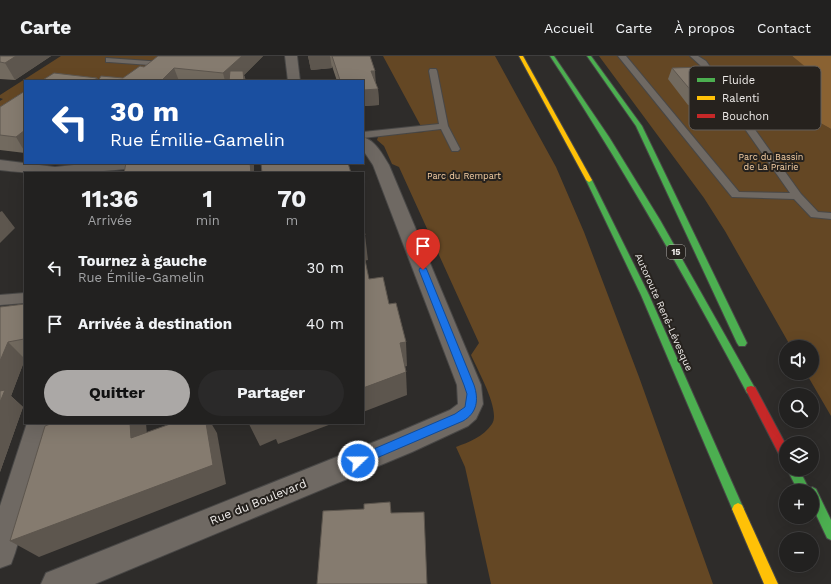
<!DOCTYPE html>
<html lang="fr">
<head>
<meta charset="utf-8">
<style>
	body { margin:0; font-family:"Work Sans",sans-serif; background:#2a2929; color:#f1f3f6; height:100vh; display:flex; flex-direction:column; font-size:15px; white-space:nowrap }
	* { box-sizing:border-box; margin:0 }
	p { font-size:13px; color:#a2a3a5 }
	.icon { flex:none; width:22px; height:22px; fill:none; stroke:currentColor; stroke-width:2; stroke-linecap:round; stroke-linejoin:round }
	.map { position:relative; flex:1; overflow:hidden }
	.details { position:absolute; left:24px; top:116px; width:340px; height:252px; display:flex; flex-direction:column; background:#222120; border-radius:0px; box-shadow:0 4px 16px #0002,0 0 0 1px #3f3e3e }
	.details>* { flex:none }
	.banner { position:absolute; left:24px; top:24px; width:340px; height:84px; border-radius:0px; box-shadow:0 4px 16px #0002,0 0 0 1px #3f3e3e; background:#1a4fa0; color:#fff; overflow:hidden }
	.controls { position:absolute; left:779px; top:284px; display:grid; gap:8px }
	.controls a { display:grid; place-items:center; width:40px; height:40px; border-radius:50%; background:#222120; box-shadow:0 4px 16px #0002,0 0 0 1px #3f3e3e; font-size:20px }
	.pin { position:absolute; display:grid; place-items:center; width:34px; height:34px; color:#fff; margin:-41px -17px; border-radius:50% 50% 50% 0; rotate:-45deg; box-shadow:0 0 4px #0007 }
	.pin .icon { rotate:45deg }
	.me { position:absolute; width:44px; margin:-22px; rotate:68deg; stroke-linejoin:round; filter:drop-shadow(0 0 3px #0008) }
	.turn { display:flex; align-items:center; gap:14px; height:84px; padding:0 20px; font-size:18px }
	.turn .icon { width:52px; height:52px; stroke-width:2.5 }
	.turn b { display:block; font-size:28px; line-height:34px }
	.eta { display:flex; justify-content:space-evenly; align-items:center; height:68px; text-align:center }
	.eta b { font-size:24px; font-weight:700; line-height:28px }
	.action { display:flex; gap:8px; margin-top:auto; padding:8px 20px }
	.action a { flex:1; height:46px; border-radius:24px; background:#aba8a6; color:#111; font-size:16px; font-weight:700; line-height:46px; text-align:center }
	.action a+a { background:#2a2929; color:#f1f3f6 }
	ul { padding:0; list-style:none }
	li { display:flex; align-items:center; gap:12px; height:56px; padding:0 20px }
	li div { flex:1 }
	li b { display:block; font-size:15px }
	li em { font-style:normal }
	header { display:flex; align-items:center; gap:24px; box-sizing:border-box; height:56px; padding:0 20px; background:#222120; border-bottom:1px solid #3f3e3e }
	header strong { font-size:19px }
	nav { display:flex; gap:22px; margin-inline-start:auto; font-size:14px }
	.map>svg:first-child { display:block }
</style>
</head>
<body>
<header>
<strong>Carte</strong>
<nav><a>Accueil</a><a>Carte</a><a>À propos</a><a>Contact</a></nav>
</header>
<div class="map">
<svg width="831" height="528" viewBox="0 0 831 528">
	<rect width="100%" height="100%" fill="#2e2c2a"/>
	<!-- green -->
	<g fill="#644724">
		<polygon points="61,0 163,0 129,25 25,25 25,56 0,77 0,45 3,43 0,42 0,39"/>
		<path d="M383,0H495L556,111L584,176L639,321L713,528H491L465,411L456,391C469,386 483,381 492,368C501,355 477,313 471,299L479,287L399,111L392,108L384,90L377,84L378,81L381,79L424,76Z"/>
		<polygon points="599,0 792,0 808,12 804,14 778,15 793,51 831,73 831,360 806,317 812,317 812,291 791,291 725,175 704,142"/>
	</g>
	<!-- water -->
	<path fill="#8a6232" d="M792,0H831V73C810,61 789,50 773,32V23L778,15L804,14L807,12Z"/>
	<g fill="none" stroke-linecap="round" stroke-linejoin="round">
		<defs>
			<g id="lane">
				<polygon points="618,0 626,0 739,136 790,137 700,9 690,0 698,0 706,5 801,138 818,156 831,157 831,163 811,161 794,143 732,141"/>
				<polygon points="106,2 163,6 167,8 163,10 109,6 106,6"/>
				<polygon points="430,13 436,13 437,15 448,70 460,93 458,95 452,95 441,73 363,82 363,76 439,68 429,15"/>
				<polygon points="25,237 25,247 0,249 0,239"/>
			</g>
			<g id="street">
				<polygon points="285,0 297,0 300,25 288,25"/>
				<path d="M363,81C376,85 382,98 389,109L481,329L483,348L476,363L468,370L412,396L95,528H41L46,517L394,378L450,354L458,348L457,329L373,109L363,94Z"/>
				<path d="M0,104L55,111L92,107H144L142,110L136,112C91,117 45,120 0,114Z"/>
				<polygon points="27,367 53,367 15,497 11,508 0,512 0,450"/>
			</g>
			<g id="fast">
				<path d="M550,0H554L609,81L660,164L756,334L755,337L751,338L747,337C686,222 622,109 550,0Z"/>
				<polygon points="587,0 591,0 642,70 747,287 745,290 739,290 737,287 636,70"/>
				<polygon points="589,122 592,124 649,239 742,449 744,453 742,457 738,459 734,457 641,239 586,124"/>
				<polygon points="787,413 799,413 809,433 812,431 816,433 831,464 831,484 827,482 812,450 812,435 798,435"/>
			</g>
			<g id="slow">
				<polygon points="519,0 523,0 592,124 591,125 589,126 586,124"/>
				<polygon points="738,447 742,449 778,528 764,528 732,453 734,449"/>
			</g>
			<polygon id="jam" points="751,330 755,331 786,389 786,405 782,404 746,334 747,331"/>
		</defs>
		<!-- lane casing -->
		<use href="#lane" stroke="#484746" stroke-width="2"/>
		<!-- street casing -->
		<use href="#street" stroke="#484746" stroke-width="2"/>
		<!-- fast casing -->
		<use href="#fast" stroke="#484746" stroke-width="2"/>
		<!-- slow casing -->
		<use href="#slow" stroke="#484746" stroke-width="2"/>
		<!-- jam casing -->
		<use href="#jam" stroke="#484746" stroke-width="2"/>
		<!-- lane -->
		<use href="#lane" fill="#6f6963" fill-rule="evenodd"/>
		<!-- street -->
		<use href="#street" fill="#6f6963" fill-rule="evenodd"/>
		<!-- fast -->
		<use href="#fast" fill="#4caf50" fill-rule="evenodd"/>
		<!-- slow -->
		<use href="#slow" fill="#ffc107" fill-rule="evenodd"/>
		<!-- jam -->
		<use href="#jam" fill="#c62828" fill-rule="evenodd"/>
	</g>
	<!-- wall -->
	<g fill="#726a5f">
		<polygon points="0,0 51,0 15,24 0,23"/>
		<polygon points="158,0 263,0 244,19 246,25 41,25 97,22 98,24 123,22 144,11"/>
		<polygon points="308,0 370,0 375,26 378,33 379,49 363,50 363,25 337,25 332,10 332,12 311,14"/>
		<polygon points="672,12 726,37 721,48 688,49 668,23"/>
		<polygon points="25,35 25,97 0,94 0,51"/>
		<polygon points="25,248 25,303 11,340 23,351 0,416 0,251"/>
	</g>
	<!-- shaded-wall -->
	<g fill="#5d564e">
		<polygon points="16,0 51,0 15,24 5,7"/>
		<polygon points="242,0 263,0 244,19 246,25 225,25 223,17"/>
		<polygon points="308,0 330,0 332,12 311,14"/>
		<polygon points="174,12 179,25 161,25"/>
		<polygon points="371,15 375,15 376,30"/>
		<polygon points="97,22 99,25 93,25"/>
		<polygon points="378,33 379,49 363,50 363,34"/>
		<polygon points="25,74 25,96 16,81"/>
		<polygon points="250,107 254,107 254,117 251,117"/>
		<polygon points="2,155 15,172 0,187 0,156"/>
		<polygon points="363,179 365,179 368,204 363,205"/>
		<polygon points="8,286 25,303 11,340 23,351 0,416 0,305"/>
		<polygon points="406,286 407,310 400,312 400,287"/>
		<polygon points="406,316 407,339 363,356 363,332"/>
		<polygon points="130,367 146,367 149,402 131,382"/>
		<polygon points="206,367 211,367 217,377 226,428 39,501 10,485"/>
		<polygon points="252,367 334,367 278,388 276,383 260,390 249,368"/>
	</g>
	<!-- building -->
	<g fill="#857b6f" stroke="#5d564e">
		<polygon points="0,0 16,0 5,7 0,6"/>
		<polygon points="158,0 242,0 223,17 174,12 161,25 98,25 101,20 123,22 140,10 144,11"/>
		<polygon points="332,0 370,0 375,15 371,15 378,33 363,34 363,25 340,24"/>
		<polygon points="703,11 726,37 693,37 672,12"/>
		<polygon points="230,15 243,15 244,25 229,25"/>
		<polygon points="54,17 97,22 93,25 41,25"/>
		<polygon points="269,24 269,25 257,25"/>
		<polygon points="25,35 25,74 16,81 0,79 0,51"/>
		<polygon points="126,107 250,107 251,117 124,117"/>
		<polygon points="261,107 348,107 351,117 262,117"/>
		<polygon points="363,170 365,179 363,179"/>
		<polygon points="363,194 369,223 383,221 389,248 396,247 406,286 400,287 406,316 363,332"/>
		<polygon points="25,248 25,281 24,283 8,286 0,305 0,251"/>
		<polygon points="5,334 0,346 0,335"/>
		<polygon points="53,367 130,367 131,382 173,367 206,367 213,409 10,485 45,370"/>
		<polygon points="390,446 391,457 424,456 427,528 317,528 323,455 364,453 364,448"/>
	</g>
	<!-- route -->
	<path fill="#1a73e8" stroke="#114b97" d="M420,212H426L427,214L474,329C479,344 477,357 463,365L358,410L355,409L353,405L355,401L455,358L465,351L467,338L464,329L419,214Z"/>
	<g text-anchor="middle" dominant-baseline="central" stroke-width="4" stroke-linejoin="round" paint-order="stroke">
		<!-- far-park labels -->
		<g font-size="9" fill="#f7d0a5" stroke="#26221e">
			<text x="771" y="101">Parc du Bassin<tspan x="771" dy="10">de La Prairie</tspan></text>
			<text x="464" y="120">Parc du Rempart</text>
		</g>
		<!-- shield labels -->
		<rect fill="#26221e" stroke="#b2afac" stroke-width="1" x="667" y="189" width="18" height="14" rx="3"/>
		<g font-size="9" font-weight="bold" fill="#eeebe9">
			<text x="676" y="196">15</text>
		</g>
		<!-- street labels -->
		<g font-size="10" fill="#eeebe9" stroke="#26221e">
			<text transform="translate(664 256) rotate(66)">Autoroute René-Lévesque</text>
		</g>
		<!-- near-street labels -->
		<g font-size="12" fill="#eeebe9" stroke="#26221e">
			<text transform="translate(258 446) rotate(-22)">Rue du Boulevard</text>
		</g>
	</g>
	<!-- legend -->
	<rect x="689" y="10" width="132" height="64" rx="6" fill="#26221e" stroke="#625e5b" stroke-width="1"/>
	<rect x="697" y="22" width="18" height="4" fill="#4caf50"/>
	<rect x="697" y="40" width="18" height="4" fill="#ffc107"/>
	<rect x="697" y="58" width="18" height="4" fill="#c62828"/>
	<g font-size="11" fill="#eeebe9">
		<text x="722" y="28">Fluide</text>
		<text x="722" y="46">Ralenti</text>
		<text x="722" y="64">Bouchon</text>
	</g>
</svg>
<div class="controls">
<a><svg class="icon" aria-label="sound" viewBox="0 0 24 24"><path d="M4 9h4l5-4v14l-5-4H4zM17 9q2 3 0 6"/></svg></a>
<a><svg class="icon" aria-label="search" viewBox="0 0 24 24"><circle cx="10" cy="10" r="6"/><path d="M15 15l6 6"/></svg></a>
<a><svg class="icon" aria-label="layers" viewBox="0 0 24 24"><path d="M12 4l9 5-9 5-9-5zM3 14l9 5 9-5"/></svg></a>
<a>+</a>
<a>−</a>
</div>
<div class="pin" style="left:423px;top:214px;background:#d93025"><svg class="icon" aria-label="arrive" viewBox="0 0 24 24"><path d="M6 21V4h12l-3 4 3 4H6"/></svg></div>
<svg class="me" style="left:358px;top:405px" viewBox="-20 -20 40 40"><circle r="17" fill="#1a73e8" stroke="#fff" stroke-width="3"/><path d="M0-11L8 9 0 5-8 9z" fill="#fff"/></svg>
<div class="banner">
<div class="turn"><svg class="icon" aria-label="left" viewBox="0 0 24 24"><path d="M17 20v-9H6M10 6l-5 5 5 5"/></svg><div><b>30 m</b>Rue Émilie-Gamelin</div></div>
</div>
<section class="details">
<div class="eta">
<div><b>11:36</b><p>Arrivée</p></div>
<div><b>1</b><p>min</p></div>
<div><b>70</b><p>m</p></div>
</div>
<ul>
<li><svg class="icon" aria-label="left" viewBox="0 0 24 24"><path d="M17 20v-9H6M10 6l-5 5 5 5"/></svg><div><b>Tournez à gauche</b><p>Rue Émilie-Gamelin</p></div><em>30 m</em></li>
<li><svg class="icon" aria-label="arrive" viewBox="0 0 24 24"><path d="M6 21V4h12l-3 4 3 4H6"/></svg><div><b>Arrivée à destination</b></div><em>40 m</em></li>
</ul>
<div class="action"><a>Quitter</a><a>Partager</a></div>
</section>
</div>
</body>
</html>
